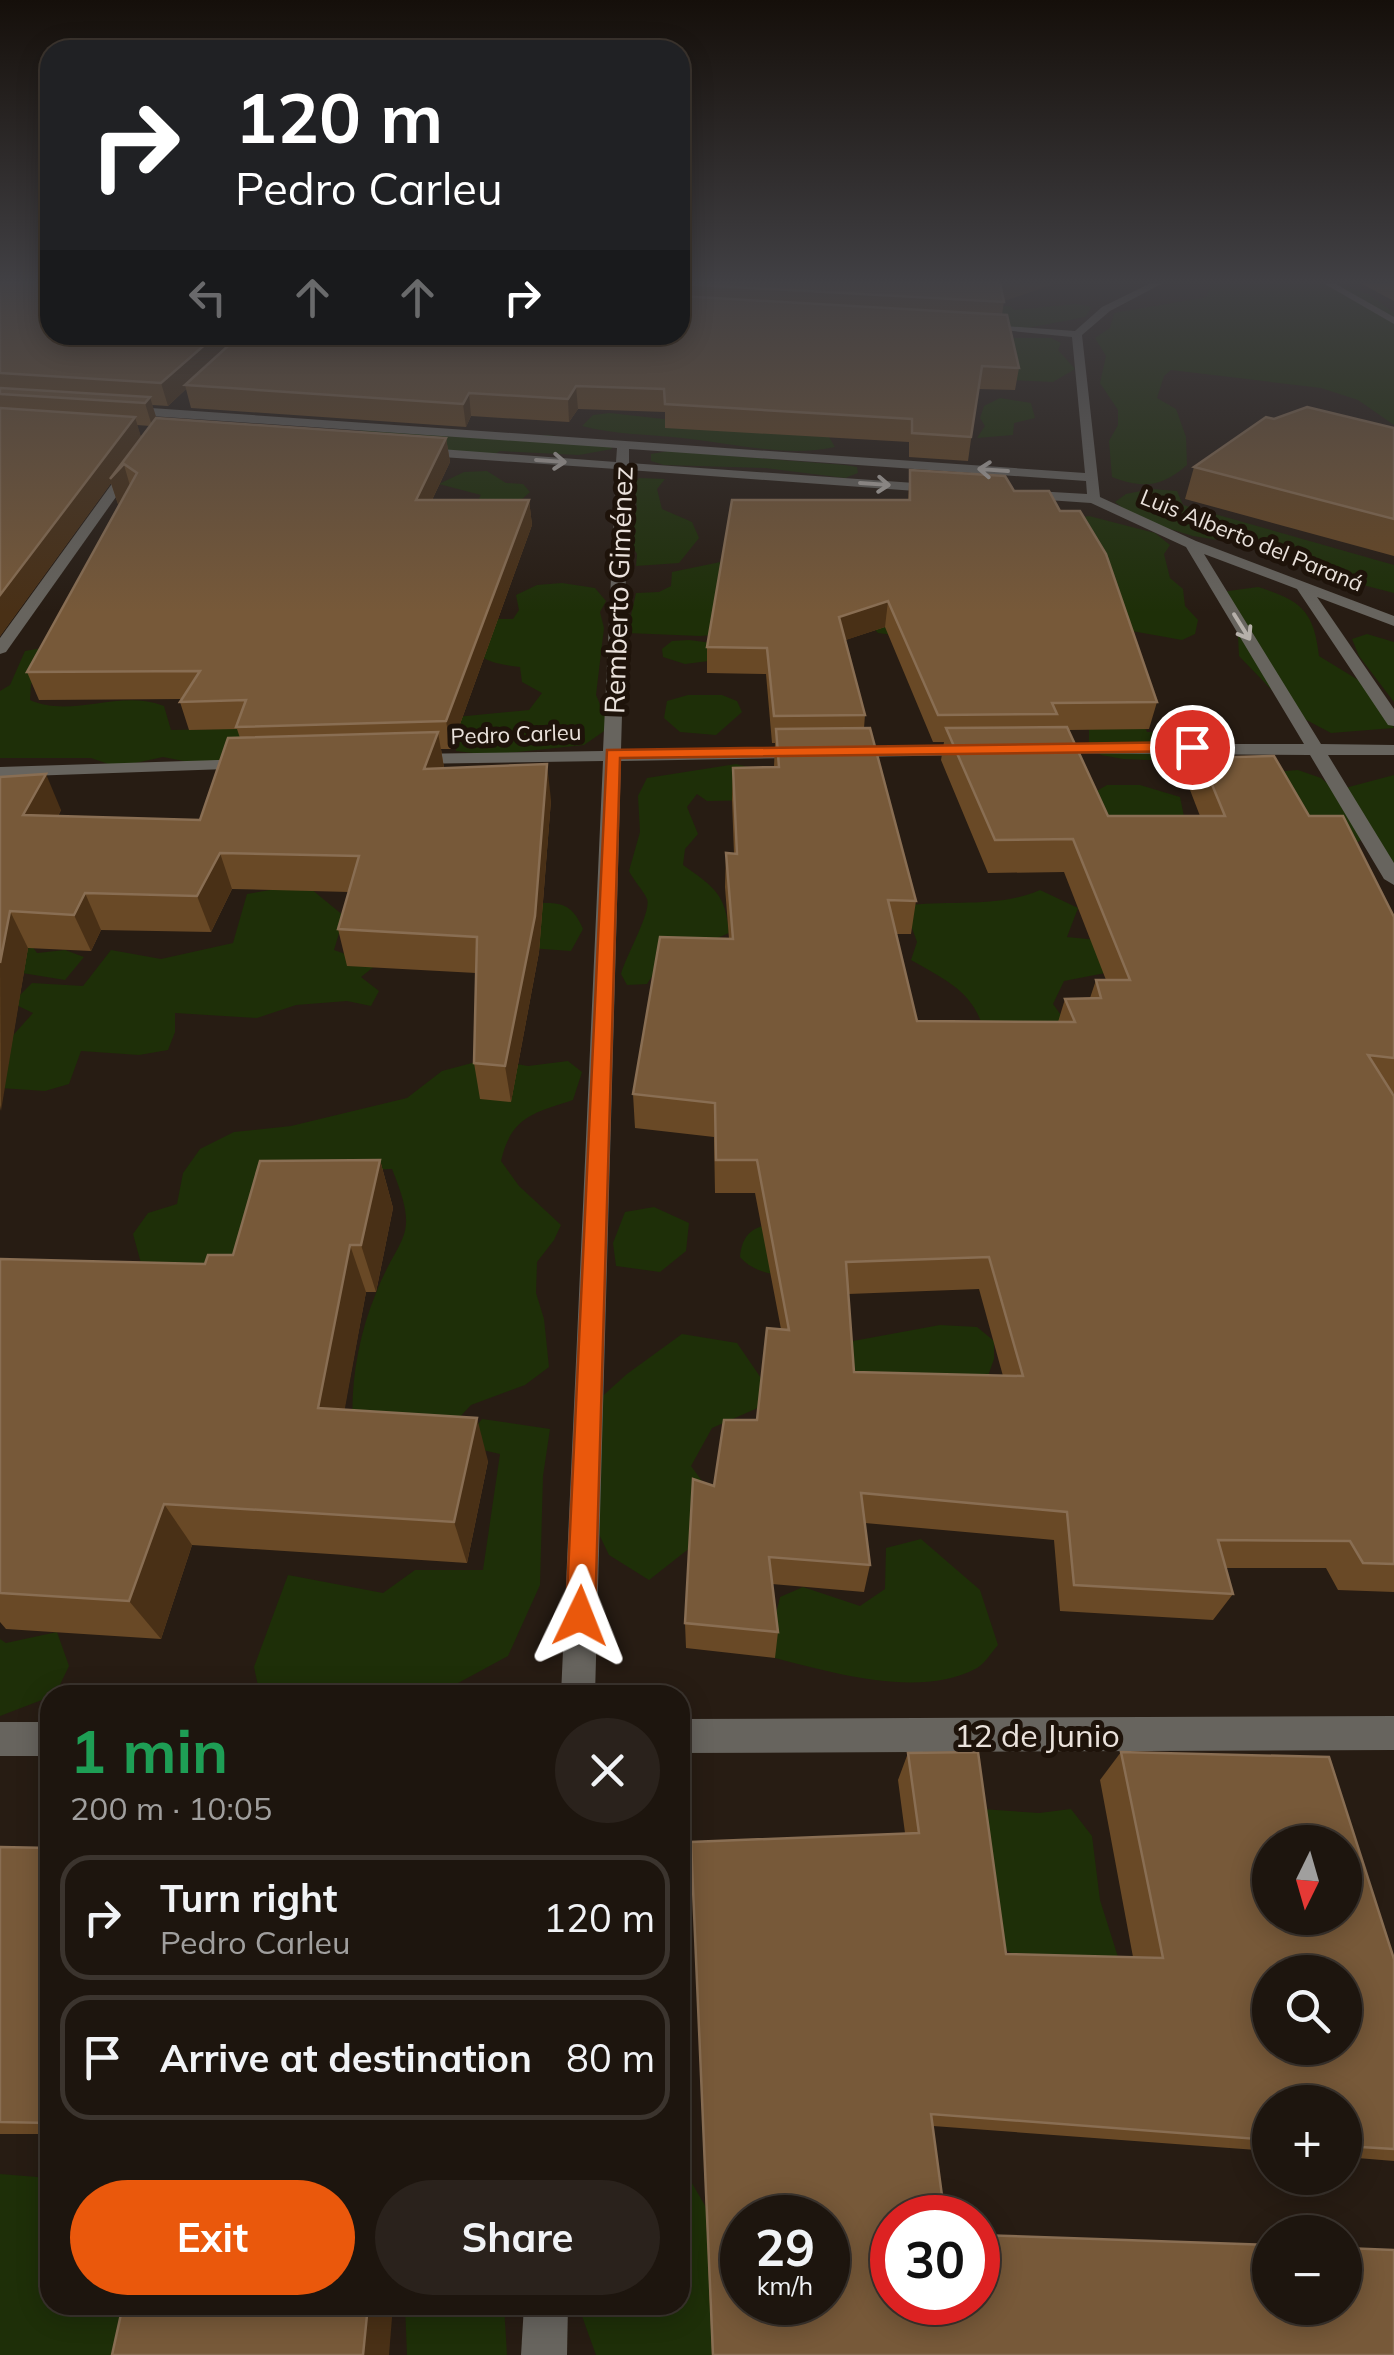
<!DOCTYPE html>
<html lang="en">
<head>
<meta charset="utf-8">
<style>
	body { margin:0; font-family:Mulish,sans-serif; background:#2a221c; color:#f1f3f6; height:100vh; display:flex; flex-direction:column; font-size:38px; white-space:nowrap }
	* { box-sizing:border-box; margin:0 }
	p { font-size:32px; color:#a09f9e }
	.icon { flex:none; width:55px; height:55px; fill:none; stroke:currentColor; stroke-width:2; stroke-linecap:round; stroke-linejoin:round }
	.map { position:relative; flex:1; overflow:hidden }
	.sheet { position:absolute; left:40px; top:1685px; width:650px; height:630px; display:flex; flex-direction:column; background:#1d150e; border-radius:30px; box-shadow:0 5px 25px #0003,0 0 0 2px #3b342e }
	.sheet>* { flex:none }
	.top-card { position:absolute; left:40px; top:40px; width:650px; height:305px; border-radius:30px; box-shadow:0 5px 25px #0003,0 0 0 2px #3b342e; background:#202124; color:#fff; overflow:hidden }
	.needle { width:65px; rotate:185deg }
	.controls { position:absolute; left:1252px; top:1825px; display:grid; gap:20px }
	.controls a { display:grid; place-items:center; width:110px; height:110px; border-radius:50%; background:#1d150e; box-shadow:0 5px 25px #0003,0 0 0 2px #3b342e; font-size:50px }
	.speed { position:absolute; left:720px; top:2195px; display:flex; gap:20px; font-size:50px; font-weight:700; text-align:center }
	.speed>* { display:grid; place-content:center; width:130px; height:130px; border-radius:50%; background:#1d150e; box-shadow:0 5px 25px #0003,0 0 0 2px #3b342e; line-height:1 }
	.speed small { font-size:25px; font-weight:400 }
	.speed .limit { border:15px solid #d22; background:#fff; color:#111 }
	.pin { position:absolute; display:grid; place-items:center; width:85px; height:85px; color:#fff; margin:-42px; border:5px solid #fff; border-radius:50%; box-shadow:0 2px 10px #0007 }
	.me { position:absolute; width:110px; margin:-55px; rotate:2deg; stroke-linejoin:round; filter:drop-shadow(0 0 8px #0008) }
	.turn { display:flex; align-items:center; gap:35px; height:210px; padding:0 30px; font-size:45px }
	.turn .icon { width:130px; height:130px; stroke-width:2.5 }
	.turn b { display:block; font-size:70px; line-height:85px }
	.lanes { display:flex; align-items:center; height:95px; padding:0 30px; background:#0003; justify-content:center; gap:50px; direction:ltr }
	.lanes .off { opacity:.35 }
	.round { display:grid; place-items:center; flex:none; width:105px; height:105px; border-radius:52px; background:#2a221c }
	.headline { display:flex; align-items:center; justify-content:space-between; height:170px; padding:0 30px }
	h1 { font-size:60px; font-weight:700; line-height:75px; color:#1e9e55 }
	.cta { display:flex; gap:20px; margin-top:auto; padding:20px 30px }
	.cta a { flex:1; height:115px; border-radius:60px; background:#ea580c; color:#fff; font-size:40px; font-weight:700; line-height:115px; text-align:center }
	.cta a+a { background:#2a221c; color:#f1f3f6 }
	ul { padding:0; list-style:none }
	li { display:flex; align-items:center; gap:30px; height:125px; margin:0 20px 15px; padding:0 10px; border:5px solid #3b342e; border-radius:30px }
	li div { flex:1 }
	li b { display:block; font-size:38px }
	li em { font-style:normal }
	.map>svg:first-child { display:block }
</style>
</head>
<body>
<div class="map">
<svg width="1394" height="2355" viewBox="0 0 1394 2355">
	<rect width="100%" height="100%" fill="#271c13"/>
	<!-- green -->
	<g fill="#1e2f08">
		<path d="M1210,283H1338L1370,295L1394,313V425L1358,400L1321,388L1171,370L1164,376L1157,398L1176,409L1186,437L1187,465C1161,487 1144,489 1112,477L1109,441L1118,425V410L1100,383L1106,356L1095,338L1110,328L1114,313L1207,297Z"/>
		<polygon points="1077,304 1092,307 1085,317 1017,330 963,308 1010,306 1014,310"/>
		<polygon points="1010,338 1051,338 1061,343 1058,350 1075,369 1053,382 1013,380"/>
		<polygon points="1000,398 1031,403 1035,418 1014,423 1013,435 977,438 985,426 980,418 984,406"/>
		<path d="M610,413L681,421L821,424L835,447C786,458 733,443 682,438C648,434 616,435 582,426L593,415Z"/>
		<polygon points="364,427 522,438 547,435 611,444 612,449 579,455 500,451 490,457 354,438"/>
		<polygon points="669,451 845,465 857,467 858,473 845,478 765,468 664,465 651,461 651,454"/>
		<polygon points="487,471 506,483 523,484 530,492 520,501 463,504 478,500 481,495 439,484 464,472"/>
		<polygon points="639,478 665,479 657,489 662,509 692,522 699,538 679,563 636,566 637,554 631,544 636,531 630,523 637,509 634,484"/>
		<polygon points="1151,489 1177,491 1183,505 1394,565 1394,593 1316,573 1249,545 1193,536 1137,519 1115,502 1126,494"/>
		<polygon points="1089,516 1155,533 1170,545 1164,554 1170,578 1183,589 1185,606 1198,620 1195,634 1182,640 1115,628 1092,588 1117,584 1074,519"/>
		<polygon points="735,559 908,637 878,633 868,622 700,636 627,633 636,593 659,592 671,586 672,572"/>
		<path d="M562,583L595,588L606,601L600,612L604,628L596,695L610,727L584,745L490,755L456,751V717L529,710L542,693L522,682L520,667C483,663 470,656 458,619H513L519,610L516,595L537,585Z"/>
		<path d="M1258,587C1300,600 1314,610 1319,656L1368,686L1394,728L1331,733L1295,714L1239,656L1237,616L1221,592Z"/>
		<polygon points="1367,634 1394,642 1394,702 1359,656 1352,639"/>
		<polygon points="689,640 712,643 709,661 685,664 663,657 662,649 672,641"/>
		<path d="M48,647L51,668L31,684L30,700C73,719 119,688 164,706L171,730L270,728L240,760L189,762L163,757L117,767L91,758H0V691L10,685L25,651Z"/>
		<polygon points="688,695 722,695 737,701 742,712 716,735 680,732 664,718 667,701"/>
		<polygon points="1143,724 1147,732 1197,732 1220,737 1232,747 1233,764 1199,769 1175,761 1123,759 1101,755 1089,742 1089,729"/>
		<path d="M736,764L782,775L766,800L707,801L697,794L687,807L698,834L685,849L683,865C714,887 726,894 729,933L661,962L647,984L627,985L621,974C626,956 652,911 647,899C643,890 634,881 629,871L640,832L638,796L647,778Z"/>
		<polygon points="1298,770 1321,778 1338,793 1342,809 1358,825 1364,839 1353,844 1317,841 1273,772"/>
		<polygon points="1394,775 1394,873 1345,788"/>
		<path d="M1107,785H1140L1180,797L1185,821L1131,968L1064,981L1053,1004L1066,1022L984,1032C975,992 944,979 911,960L917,942L904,906C950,899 996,909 1040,890L1078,908L1067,937L1118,942L1090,795Z"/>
		<polygon points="305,884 344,916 334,950 376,965 361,977 379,991 371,1006 347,1001 296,1005 257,1018 175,1013 175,1032 168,1050 139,1055 81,1051 69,1084 45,1091 0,1088 0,1043 7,1042 33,1013 12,1003 32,983 83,986 111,950 161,959 233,943 247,894"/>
		<path d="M542,903C565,902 574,908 583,929L571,951L500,946Z"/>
		<polygon points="30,943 37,953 65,950 84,957 65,980 16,972 0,947"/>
		<path d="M487,1059L528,1066L568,1061L582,1072L573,1100C533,1113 511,1117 501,1161L519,1186L561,1225L554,1240L537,1262L536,1293L544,1319L549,1367L525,1385L471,1405L444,1434L353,1431C350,1384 358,1337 376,1293C400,1232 421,1240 392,1169L308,1172L261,1248L147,1285L133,1234L148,1213L177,1204L183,1173L200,1149L234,1132L291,1126L407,1098L442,1071Z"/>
		<polygon points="654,1207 689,1223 686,1251 660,1272 616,1266 613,1243 625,1212"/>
		<path d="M785,1221L802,1277C779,1275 756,1275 740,1257C743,1228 758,1226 785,1221Z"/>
		<polygon points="940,1325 977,1327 994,1341 994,1359 984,1387 863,1379 846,1365 853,1341"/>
		<polygon points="682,1334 737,1343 763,1381 760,1407 712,1428 691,1466 707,1488 691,1547 649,1580 609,1555 583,1501 586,1411 627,1374"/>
		<polygon points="482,1419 550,1429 543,1476 540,1585 508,1656 436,1695 260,1695 254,1667 288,1575 383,1593 415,1570 483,1570 500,1454 461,1445"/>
		<path d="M921,1539L980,1590L998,1645C991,1653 985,1663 977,1668C920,1699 834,1673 775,1658L772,1631L780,1597L803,1587L860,1606L885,1589L886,1548Z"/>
		<polygon points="57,1632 69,1666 55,1695 0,1716 0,1639 6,1643"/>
		<polygon points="968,1808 1039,1813 1071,1809 1092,1836 1100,1900 1118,1957 1072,1994 993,1941"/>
		<polygon points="680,2067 688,2096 689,2178 722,2235 714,2355 596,2355 578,2305 680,2305"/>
		<polygon points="0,2174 50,2178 50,2305 140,2305 133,2355 0,2355"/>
		<polygon points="405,2305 504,2305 507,2355 407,2355"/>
	</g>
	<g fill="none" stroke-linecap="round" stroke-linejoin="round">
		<!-- minor -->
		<g fill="#67645e" fill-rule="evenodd">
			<polygon points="1151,283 1163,283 1110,311 1082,335 1100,497 1196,541 1394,616 1394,626 1317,597 1394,709 1394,726 1388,725 1297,589 1204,554 1321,744 1394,745 1394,755 1328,755 1394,863 1394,885 1384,879 1310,755 1038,753 1038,745 1044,744 1304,744 1186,547 1091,503 1018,498 1011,494 1018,490 1087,494 1086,481 629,449 629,463 943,485 950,489 943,493 629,470 621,750 974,745 983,750 974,755 621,761 595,1695 561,1695 603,761 409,764 400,759 409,754 603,751 616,469 414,455 408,451 414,447 616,462 617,448 122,414 116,410 122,406 1085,473 1072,337 972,327 977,324 1075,331 1102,307"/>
			<polygon points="1323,283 1334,283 1394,317 1394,324"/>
			<polygon points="127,463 138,466 6,652 0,654 0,638"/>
			<polygon points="249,759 255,760 255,768 0,777 0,767"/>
			<polygon points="1394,1716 1394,1750 680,1753 680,1719"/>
			<rect x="0" y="1722" width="50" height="34"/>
			<polygon points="524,2305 568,2305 567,2355 521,2355"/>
		</g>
	</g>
	<!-- wall -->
	<g fill="#694926" fill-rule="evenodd">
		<path d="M0,283L50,335H680V283L1004,301L1002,315L1019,368L1015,390L978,389L968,461L909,457V442L665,428V412L578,409L569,422L471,416L466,427L191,408L186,389L168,406L152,405L156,418L446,438L450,462L432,500H529L532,525L451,749H441L444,768L551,800L539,952L511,1102L480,1099L474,1063L476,973L347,966L338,929L349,892L232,889L211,932L101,930L91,951L28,948L0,1111V777L61,810L58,816L200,820L240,738L237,729L189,730L180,702L182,699L39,700L27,672L122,499L118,504L111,483L0,636ZM137,425L150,426L141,438Z"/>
		<polygon points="1360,283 1394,283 1394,301"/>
		<polygon points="1274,419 1394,428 1394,556 1185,499 1194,467"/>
		<path d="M910,470L1157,702L1149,729L1068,730L1108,816H1200L1190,790L1201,758L1309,816L1394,917V1093H1392L1394,1096V1592L1338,1590L1326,1568H1226L1233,1594L1213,1620L1060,1611L1054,1540L865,1523L870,1565L864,1592L772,1584L778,1632L775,1658L686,1648L685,1623L714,1486L757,1420L781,1329L755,1193H715L714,1137L635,1128L633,1094L729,939L725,887L726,853L734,854L732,800L733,768L774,767L775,743H772L766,674L707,673V647L908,500ZM885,627L933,742H944L941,760L988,873L1064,872L1106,980H1096L1090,998L1065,999L1058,1022L917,1021L896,934H911L916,901L864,728L865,715L845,640ZM979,1289L1003,1376L854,1372L848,1294Z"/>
		<polygon points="380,1160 393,1208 376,1292 366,1292 344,1410 488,1461 467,1563 192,1545 161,1639 6,1629 0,1622 0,1259 205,1264 233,1255"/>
		<polygon points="1121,1752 1394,1959 1394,2161 1345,2157 1345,2102 1270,2102 1270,2151 933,2126 892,2302 1394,2355 712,2355 692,1866 905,1833 898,1780 908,1753 1006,1954 1133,1957 1100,1780"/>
		<polygon points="0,1847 50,1848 50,2134 0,2134"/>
	</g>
	<!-- shaded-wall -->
	<g fill="#493016">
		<polygon points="1000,283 1057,283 1001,302"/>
		<polygon points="216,335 245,335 185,385 186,389 168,406 161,383"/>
		<polygon points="576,386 578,409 569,422 568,399"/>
		<polygon points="469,393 471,416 466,427 463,404"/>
		<polygon points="150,397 157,420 152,426 145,403"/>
		<polygon points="135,417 142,440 124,465 131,489 118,504 111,483 0,636 0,595"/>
		<polygon points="446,438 450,462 420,525 416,500"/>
		<polygon points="529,500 532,525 451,749 446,721"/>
		<polygon points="888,601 885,627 837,643 839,617"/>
		<polygon points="438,732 444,768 431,805 424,769"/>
		<polygon points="547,764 551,800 539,952 511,1102 505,1066"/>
		<polygon points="46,774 61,810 40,851 23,815"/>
		<polygon points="220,853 232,889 211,932 197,896"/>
		<polygon points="85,893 101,930 91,951 74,915"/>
		<polygon points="10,911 28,948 1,1111 0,963"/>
		<polygon points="380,1160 393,1208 376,1292 361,1245"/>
		<polygon points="350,1245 366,1292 337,1452 318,1408"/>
		<polygon points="477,1418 488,1461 467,1563 454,1522"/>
		<polygon points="164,1504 192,1545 161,1639 129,1601"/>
		<polygon points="368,2305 393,2305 389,2355 363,2355"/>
	</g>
	<!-- building -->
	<g fill="#775939" stroke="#896e53" stroke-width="2.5" fill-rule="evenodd">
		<polygon points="0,283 50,283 50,335 216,335 161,383 0,373"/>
		<polygon points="680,283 1000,283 1004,302 680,284"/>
		<polygon points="680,296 1007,315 1019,368 982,366 971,437 912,433 912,419 665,404 664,389 576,386 568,399 469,393 463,404 185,385 240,335 680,335"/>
		<polygon points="0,388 150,397 145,403 0,394"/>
		<polygon points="1307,407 1394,428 1394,519 1194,467 1266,417 1274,419"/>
		<polygon points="0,408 135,417 0,595"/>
		<polygon points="156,418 446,438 416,500 529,500 446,721 236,727 246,700 180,702 200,671 27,672 137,473 124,464 110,479"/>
		<polygon points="910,470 1005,476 1014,491 1049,491 1060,511 1080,511 1106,554 1157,702 1052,703 1057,714 938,715 888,601 839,617 865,715 774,716 767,648 707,647 732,500 910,500"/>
		<path d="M1067,727L1108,816H1225L1201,758L1274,756L1309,816H1343L1394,917V1058L1368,1055L1394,1096V1564L1363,1563L1350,1541L1218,1540L1233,1594L1074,1585L1067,1512L861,1493L870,1565L769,1557L778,1632L685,1623L693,1479L714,1486L724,1420H757L767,1328L789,1330L757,1160H716L715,1103L633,1094L660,937L733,939L726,853L737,854L733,768L779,767L776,729L870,728L916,901L888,900L917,1021L1075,1022L1065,999L1101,998L1096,980H1130L1073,839L995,840L946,728ZM989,1257L1023,1376L854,1372L846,1262Z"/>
		<polygon points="438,732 424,769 547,764 535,916 505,1066 474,1063 477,937 338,929 359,856 220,853 197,896 85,893 74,915 10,911 0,963 0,777 46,774 23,815 200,820 228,738"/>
		<polygon points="380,1160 361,1245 350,1245 318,1408 477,1418 454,1522 164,1504 129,1601 0,1593 0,1259 205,1264 208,1255 233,1255 260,1161"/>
		<path d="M978,1752L1006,1954L1163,1958L1121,1752L1329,1757L1394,1959V2149L1345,2146V2102H1270V2140L931,2114L945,2218H892V2302H978V2235L1270,2245V2308H1345V2248L1394,2250V2355H713L691,1842L919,1833L908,1753ZM1270,1842H1345V1918H1270ZM1270,1972H1345V2048H1270ZM742,2218H828V2302H742Z"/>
		<polygon points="0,1847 50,1848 50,2123 0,2122"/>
		<polygon points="123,2305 368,2305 363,2355 112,2355"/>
	</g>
	<!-- one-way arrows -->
	<defs><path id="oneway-shaft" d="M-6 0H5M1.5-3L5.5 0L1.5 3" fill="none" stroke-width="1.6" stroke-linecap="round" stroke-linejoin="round" transform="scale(2.5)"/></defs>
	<g stroke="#b6b0aa">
		<use href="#oneway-shaft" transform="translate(551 461) rotate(4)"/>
		<use href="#oneway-shaft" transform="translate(993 470) rotate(-176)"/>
		<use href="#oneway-shaft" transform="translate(875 484) rotate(4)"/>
		<use href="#oneway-shaft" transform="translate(1242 627) rotate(58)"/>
	</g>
	<!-- sky -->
	<linearGradient id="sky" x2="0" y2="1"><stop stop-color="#150f0a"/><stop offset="0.46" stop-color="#414044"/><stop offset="1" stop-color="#414044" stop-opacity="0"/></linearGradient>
	<rect width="1394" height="612" fill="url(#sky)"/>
	<!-- route -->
	<polygon fill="#ea580c" stroke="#983908" stroke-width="2.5" points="1192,742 1201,747 1198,751 620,758 595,1616 591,1627 580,1631 570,1627 566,1616 607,750"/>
	<g text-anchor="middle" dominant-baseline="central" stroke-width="10" stroke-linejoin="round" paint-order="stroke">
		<!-- far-street labels -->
		<g font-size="22" fill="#eae2dc" stroke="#1e130a">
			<text transform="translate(1252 540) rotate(22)">Luis Alberto del Paraná</text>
			<text transform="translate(516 734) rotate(-2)">Pedro Carleu</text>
		</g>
		<!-- street labels -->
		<g font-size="28" fill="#eae2dc" stroke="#1e130a">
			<text transform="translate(618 590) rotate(-88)">Remberto Giménez</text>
		</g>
		<!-- near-street labels -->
		<g font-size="32" fill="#eae2dc" stroke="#1e130a">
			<text x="1037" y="1735">12 de Junio</text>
		</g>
	</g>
</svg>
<div class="controls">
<a><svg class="needle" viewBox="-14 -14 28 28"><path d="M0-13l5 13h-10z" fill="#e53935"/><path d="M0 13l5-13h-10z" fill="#a09f9e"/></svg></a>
<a><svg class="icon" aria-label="search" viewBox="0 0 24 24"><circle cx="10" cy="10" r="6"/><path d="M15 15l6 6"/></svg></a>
<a>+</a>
<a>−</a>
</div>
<div class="speed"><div>29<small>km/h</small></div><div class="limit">30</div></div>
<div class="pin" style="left:1192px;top:747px;background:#d93025"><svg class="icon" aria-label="arrive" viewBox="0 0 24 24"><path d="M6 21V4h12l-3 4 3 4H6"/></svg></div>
<svg class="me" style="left:580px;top:1616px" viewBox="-20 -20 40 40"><path d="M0-17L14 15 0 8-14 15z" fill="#ea580c" stroke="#fff" stroke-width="4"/></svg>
<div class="top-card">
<div class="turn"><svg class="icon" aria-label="right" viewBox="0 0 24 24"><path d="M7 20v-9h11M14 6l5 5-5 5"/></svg><div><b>120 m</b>Pedro Carleu</div></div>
<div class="lanes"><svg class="icon off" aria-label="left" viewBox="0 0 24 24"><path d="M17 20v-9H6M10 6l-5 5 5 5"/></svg><svg class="icon off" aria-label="ahead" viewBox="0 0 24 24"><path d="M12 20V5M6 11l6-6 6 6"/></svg><svg class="icon off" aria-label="ahead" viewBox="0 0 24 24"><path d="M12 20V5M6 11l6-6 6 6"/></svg><svg class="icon" aria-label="right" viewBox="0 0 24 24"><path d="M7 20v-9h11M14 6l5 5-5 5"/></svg></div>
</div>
<section class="sheet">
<div class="headline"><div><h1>1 min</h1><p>200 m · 10:05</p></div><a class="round"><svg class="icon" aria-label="close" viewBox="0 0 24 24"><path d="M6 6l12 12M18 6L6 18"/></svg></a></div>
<ul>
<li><svg class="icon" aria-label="right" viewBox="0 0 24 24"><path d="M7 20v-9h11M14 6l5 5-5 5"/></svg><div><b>Turn right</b><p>Pedro Carleu</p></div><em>120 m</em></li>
<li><svg class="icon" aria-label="arrive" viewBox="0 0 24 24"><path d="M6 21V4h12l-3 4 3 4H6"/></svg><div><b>Arrive at destination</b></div><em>80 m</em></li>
</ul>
<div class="cta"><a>Exit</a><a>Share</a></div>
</section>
</div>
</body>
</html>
